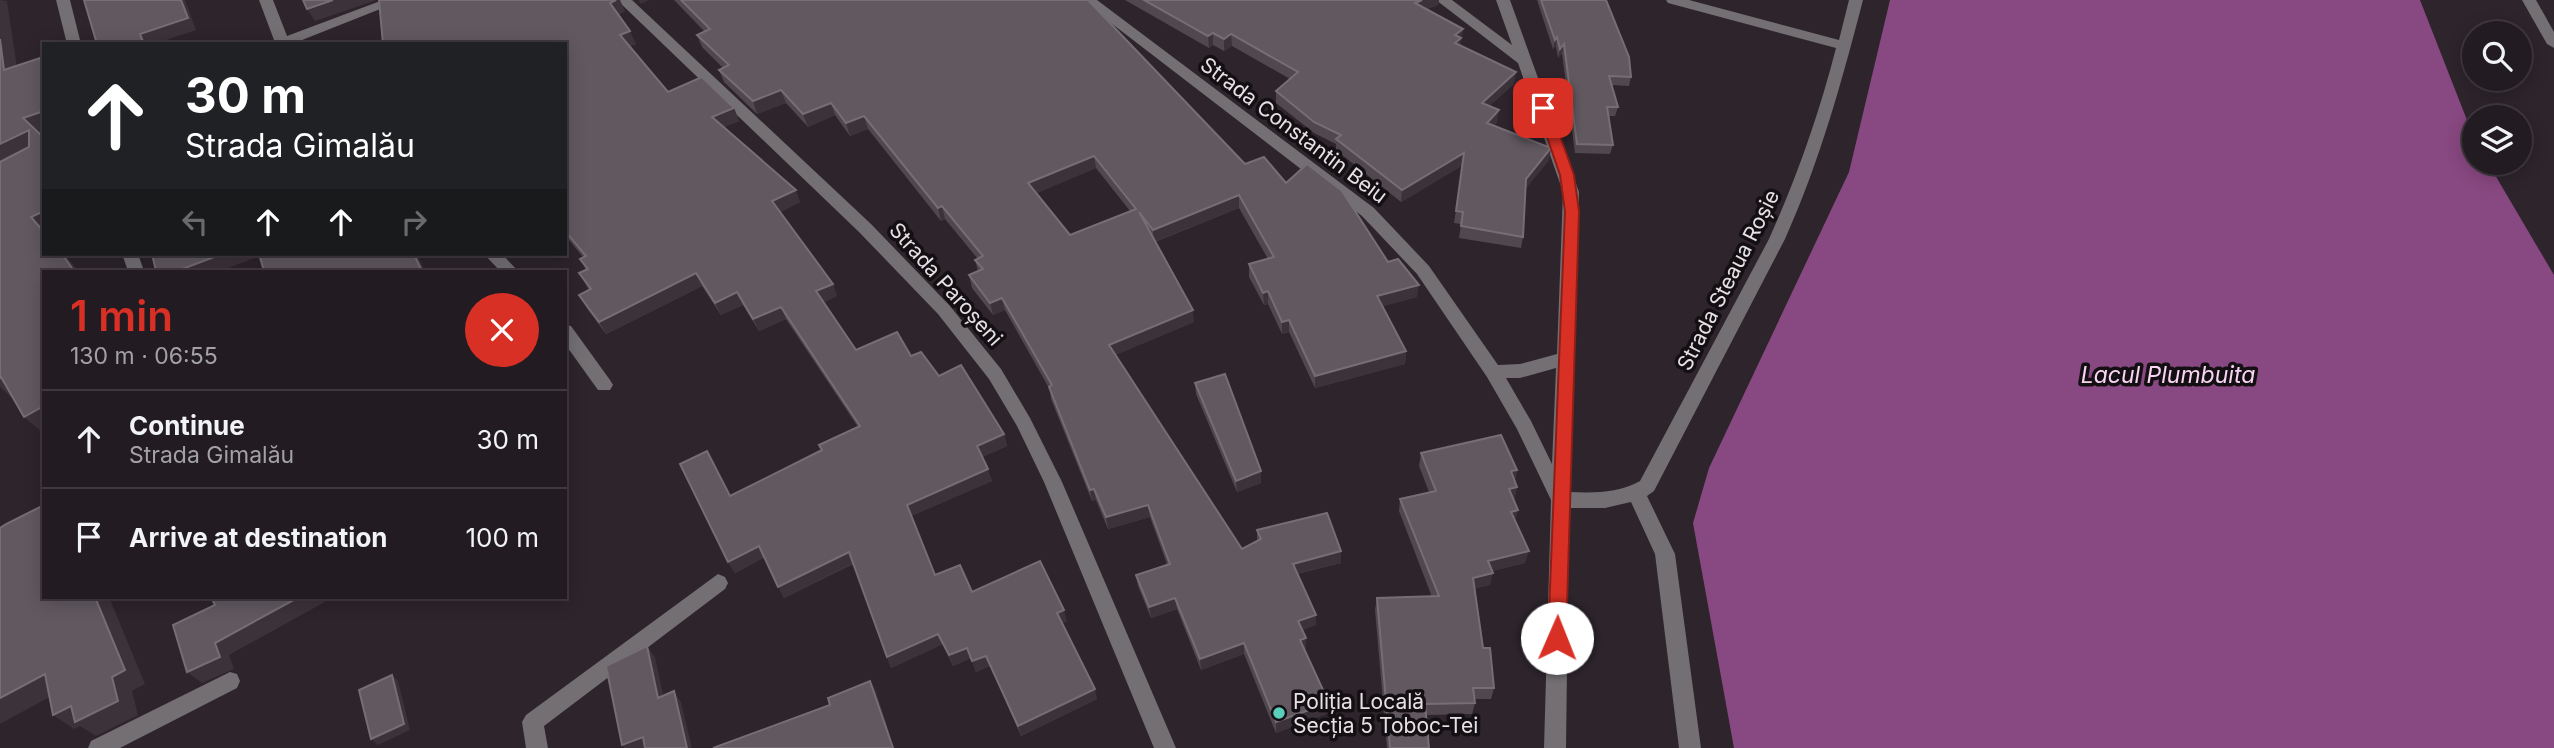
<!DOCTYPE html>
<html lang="en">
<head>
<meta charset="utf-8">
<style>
	body { margin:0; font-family:Inter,sans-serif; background:#2e282e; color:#f1f3f6; height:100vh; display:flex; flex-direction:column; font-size:26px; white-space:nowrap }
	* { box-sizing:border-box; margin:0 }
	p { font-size:23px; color:#a2a1a5 }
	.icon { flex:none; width:38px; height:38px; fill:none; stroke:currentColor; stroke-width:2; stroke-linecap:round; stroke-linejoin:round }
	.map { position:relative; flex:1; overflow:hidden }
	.panel { position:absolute; left:42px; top:270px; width:525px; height:329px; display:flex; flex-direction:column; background:#221b21; border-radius:0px; box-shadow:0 4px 18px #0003,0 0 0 2px #3f393f }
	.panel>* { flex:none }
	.hud { position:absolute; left:42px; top:42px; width:525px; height:214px; border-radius:0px; box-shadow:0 4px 18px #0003,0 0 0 2px #3f393f; background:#202124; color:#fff; overflow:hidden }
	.fabs { position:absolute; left:2462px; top:21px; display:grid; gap:14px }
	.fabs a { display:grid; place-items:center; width:70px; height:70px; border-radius:50%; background:#221b21; box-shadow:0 4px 18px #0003,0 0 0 2px #3f393f; font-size:35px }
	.pin { position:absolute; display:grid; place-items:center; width:60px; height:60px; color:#fff; margin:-30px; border-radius:14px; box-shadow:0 4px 10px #0006 }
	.me { position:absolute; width:77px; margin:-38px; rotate:1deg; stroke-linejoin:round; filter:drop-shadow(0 0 5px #0008) }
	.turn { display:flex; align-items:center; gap:24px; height:147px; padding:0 28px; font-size:32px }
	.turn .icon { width:91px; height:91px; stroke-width:2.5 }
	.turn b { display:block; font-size:49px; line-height:60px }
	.lanes { display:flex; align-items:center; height:66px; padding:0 28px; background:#0003; justify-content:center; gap:35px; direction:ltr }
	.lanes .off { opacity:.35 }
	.round { display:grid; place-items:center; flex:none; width:74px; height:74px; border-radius:37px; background:#2e282e }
	.summary { display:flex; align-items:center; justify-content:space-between; height:119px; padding:0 28px }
	h1 { font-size:42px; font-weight:600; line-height:52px; color:#d93025 }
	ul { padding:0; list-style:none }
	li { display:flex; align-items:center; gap:21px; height:98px; padding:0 28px; border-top:2px solid #3f393f }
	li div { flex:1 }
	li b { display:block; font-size:26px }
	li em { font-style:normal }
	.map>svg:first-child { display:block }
</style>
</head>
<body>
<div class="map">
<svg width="2554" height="748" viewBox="0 0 2554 748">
	<rect width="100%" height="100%" fill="#2d242c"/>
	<!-- water -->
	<polygon fill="#884881" points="1890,0 2420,0 2474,138 2474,163 2488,163 2554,275 2554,748 1734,748 1693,523 1709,468 1849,172"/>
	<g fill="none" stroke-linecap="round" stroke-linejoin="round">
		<!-- minor -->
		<g fill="#736f73" fill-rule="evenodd">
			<polygon points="56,0 70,0 81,44 67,44"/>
			<polygon points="259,0 273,0 287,36 383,0 403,0 292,44 271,44 274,40"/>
			<polygon points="617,0 632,0 871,224 950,306 1001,369 1030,418 1062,482 1176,748 1154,748 1044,482 1017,426 989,379 938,314 859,232"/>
			<path d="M1081,0H1097L1374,208L1429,266L1498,365L1520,364L1557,354L1563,192L1518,63L1436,0H1452L1512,45L1496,0H1510L1579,192L1570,492C1595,493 1618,493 1640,481L1769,239C1797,177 1819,114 1836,48L1668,3L1666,0H1689L1839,40L1849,0H1863C1842,81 1820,161 1785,239L1654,491L1647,496L1675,554L1701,748H1679L1655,554L1631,502L1605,508H1569L1566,748H1544L1551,500L1517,429L1487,377L1417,274L1362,216ZM1556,368L1552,464L1531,421L1506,378H1520Z"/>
			<polygon points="2522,0 2536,0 2554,32 2554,48 2547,44"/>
			<polygon points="122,254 138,254 144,271 128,271"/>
			<polygon points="484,254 502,254 518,271 500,271"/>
			<polygon points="565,325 571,326 610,380 613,385 610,390 598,390 565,344"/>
			<polygon points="718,574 725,577 728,583 725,589 544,726 548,748 526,748 522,722 526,715"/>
			<polygon points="230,672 237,674 240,681 237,688 120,748 88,748 91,741"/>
		</g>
	</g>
	<!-- wall -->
	<g fill="#51484f" fill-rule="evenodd">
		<path d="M674,0H1088L1245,164L1286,183L1388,262L1417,297L1383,306L1406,351L1405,364L1315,388L1289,332L1282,334L1268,304L1264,305L1249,277V264L1268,259L1239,208L1155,242L1194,322L1115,355L1242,549L1257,541V530L1341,563L1297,574L1316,615V625L1302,630L1306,638V648L1304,649L1329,703L1328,713L1276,733L1244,654L1201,670L1177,609L1151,618L1138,586L1136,575L1167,564L1150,517L1108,529L1096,500L1092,501L1051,399L1050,390L1005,310L993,315L972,288L969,275L978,271L975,260L978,259L945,219L941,221L868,129L850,136L835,115L808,127L786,103L757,114L724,82L719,70L723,68L702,47L697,35L705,32ZM1096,168L1130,211L1070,235L1036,193Z"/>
		<polygon points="1125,0 1439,0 1438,5 1427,9 1463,29 1460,45 1514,84 1489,106 1497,122 1494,125 1549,160 1525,189 1523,237 1521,248 1459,238 1461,224 1454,223 1463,165 1401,202 1336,150 1336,144 1314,133 1276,103 1276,91 1290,79 1232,46 1224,51 1213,45 1209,48"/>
		<polygon points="1537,0 1606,0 1631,77 1629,86 1612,85 1618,107 1615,116 1609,116 1613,145 1610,154 1575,153 1562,53 1558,58 1556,46 1553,49"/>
		<polygon points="625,11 619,14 636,44 630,46 668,92 734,108 739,121 724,127 800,202 780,212 837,296 824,302 856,350 911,356 939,376 1004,434 1007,446 982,457 992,481 911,516 935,575 972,592 1067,621 1062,623 1097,699 1021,736 990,666 976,672 971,658 953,666 943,644 891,668 853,564 784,598 765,557 735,573 728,562 730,496 822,451 819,445 858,427 786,319 759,331 743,305 721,315 702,286 606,334 586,307 579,295 589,290 579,273 586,270 580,259 583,257 565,235 565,44 383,44"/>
		<polygon points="1195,383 1261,483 1237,492 1196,394"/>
		<polygon points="1421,453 1517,470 1515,480 1517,487 1514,500 1515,523 1525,563 1492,571 1490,585 1475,588 1483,648 1494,688 1491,699 1474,699 1475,703 1472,714 1426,715 1429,748 1387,748 1375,610 1377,598 1432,597 1399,511 1400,499 1429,492 1419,466"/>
	</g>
	<!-- shaded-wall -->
	<g fill="#3c323a">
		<polygon points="0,0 7,1 20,88 4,70 0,39"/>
		<polygon points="181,0 185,0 196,30 154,44 144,44 140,34"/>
		<polygon points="333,0 374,0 374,1 315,21 307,9"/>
		<polygon points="616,0 620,0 625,11 616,15 610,3"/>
		<polygon points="639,0 650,0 640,4"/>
		<polygon points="1422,0 1439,0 1438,5 1414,15 1415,3"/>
		<polygon points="1463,29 1462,40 1461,41 1460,50 1455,46 1455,35"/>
		<polygon points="630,31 636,44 626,48 620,35"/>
		<polygon points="1213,33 1213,45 1209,48 1208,36"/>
		<polygon points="1231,34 1232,46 1224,51 1224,39"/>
		<polygon points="1557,37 1556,46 1553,49 1555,40"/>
		<polygon points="1564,44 1562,53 1558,58 1560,49"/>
		<polygon points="1516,72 1514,84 1480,114 1482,103"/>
		<polygon points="781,90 786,103 757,114 753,101"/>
		<polygon points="831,103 835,115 808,127 803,114"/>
		<polygon points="734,108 739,121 717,130 712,117"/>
		<polygon points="1499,110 1497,122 1486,134 1487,123"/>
		<polygon points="44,111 44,133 38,135 23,118"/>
		<polygon points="864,116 868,129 850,136 846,123"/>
		<polygon points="29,130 44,147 0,169 0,144"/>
		<polygon points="1551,148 1549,160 1524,191 1526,179"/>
		<polygon points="1464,153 1463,165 1401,202 1402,190"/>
		<polygon points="1094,156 1096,168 1031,196 1028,183"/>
		<polygon points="796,190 800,202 777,214 772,201"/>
		<polygon points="1239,195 1239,208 1154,242 1153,230"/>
		<polygon points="942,206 945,219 941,221 938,208"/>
		<polygon points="44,211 44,232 31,217"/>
		<polygon points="62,254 64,254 79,271 74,271"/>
		<polygon points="222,254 265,254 220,271 177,271"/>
		<polygon points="414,254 417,254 425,271 422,271"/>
		<polygon points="696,273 702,286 606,334 599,322"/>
		<polygon points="833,284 837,296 821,304 816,291"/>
		<polygon points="1419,285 1417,297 1376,308 1377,296"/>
		<polygon points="1268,291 1268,304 1264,305 1263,293"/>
		<polygon points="737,292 743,305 721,315 715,303"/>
		<polygon points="1002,298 1005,310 993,315 990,303"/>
		<polygon points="781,307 786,319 759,331 753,319"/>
		<polygon points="1193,310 1194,322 1111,357 1109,345"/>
		<polygon points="1289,320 1289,332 1282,334 1282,322"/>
		<polygon points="1406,351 1405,364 1315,388 1315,376"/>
		<polygon points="1,377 20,394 12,398 0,387 0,378"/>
		<polygon points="42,407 44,409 43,433 24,417"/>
		<polygon points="1004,434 1007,446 980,458 977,446"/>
		<polygon points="988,469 992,481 911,516 907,505"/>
		<polygon points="1517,470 1514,482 1511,471"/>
		<polygon points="1261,471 1261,483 1237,492 1236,481"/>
		<polygon points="1517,487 1514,500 1506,501 1509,489"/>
		<polygon points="1094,489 1096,500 1092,501 1090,490"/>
		<polygon points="1148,505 1150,517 1108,529 1106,517"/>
		<polygon points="1518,510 1515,523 1511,512"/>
		<polygon points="759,546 765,557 735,573 728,562"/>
		<polygon points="1341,551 1341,563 1292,575 1293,564"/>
		<polygon points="1529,551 1525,563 1485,573 1488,561"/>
		<polygon points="849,552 854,563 784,598 778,587"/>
		<polygon points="1493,573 1490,585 1471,590 1473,578"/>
		<polygon points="95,597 109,597 145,684 132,691 138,715 96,736 80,726 74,729 53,715 112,677"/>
		<polygon points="299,597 322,597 325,602 229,655 234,669 202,683 187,672 215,643"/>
		<polygon points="1175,598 1177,609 1151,618 1149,607"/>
		<polygon points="1064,610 1067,621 1060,624 1057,613"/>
		<polygon points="1316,615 1316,625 1298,632 1298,621"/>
		<polygon points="938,634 943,644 891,668 887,657"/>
		<polygon points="1306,638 1306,648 1300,650 1300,640"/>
		<polygon points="1244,643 1244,654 1201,670 1200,659"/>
		<polygon points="647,646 655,657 666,708 658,698"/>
		<polygon points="967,648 971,658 953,666 949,655"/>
		<polygon points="986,656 990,666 976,672 972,661"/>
		<polygon points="45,674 66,688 0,724 0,698"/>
		<polygon points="392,675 398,681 410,730 378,745 371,739"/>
		<polygon points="870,681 876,691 894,748 893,748"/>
		<polygon points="1095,689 1097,699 1021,736 1018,726"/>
		<polygon points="674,691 681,702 692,748 687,748"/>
		<polygon points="1329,703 1328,713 1276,733 1276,722"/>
		<polygon points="643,737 648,748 624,748 622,745"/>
	</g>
	<!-- building -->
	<g fill="#615860" stroke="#766e75" stroke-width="2" fill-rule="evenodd">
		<polygon points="84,0 181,0 188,18 140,34 144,44 97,44"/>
		<polygon points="303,0 333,0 307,9"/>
		<polygon points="379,0 616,0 610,3 630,31 620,35 668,92 702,77 734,108 712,117 796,190 772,201 833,284 816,291 856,350 897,332 911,356 921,352 939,376 961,365 1004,434 977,446 988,469 907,505 935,575 960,565 972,592 1040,561 1064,610 1057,613 1095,689 1018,726 986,656 972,661 967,648 949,655 938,634 887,657 849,552 778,587 759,546 728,562 680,464 707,451 730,496 822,450 819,445 860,426 781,307 753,319 737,292 715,303 696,273 599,322 579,295 591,289 579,273 588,269 580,259 586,256 565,231 565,44 383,44"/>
		<path d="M681,0H1088L1245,164L1264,157L1286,183L1307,164L1342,191L1388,262L1398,259L1419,285L1377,296L1406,351L1315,376L1289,320L1282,322L1268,291L1263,293L1249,264L1274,257L1239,195L1153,230L1139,212L1193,310L1109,345L1242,549L1261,539L1257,530L1327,513L1341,551L1293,564L1316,615L1298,621L1306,638L1300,640L1329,703L1276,722L1244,643L1200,659L1175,598L1149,607L1136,575L1170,564L1148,505L1106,517L1094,489L1090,490L1049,387L1052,385L1002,298L990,303L969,275L983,269L975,260L983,256L942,206L938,208L864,116L846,123L831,103L803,114L781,90L753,101L719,70L729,65L697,35L710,29ZM1094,156L1136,209L1070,235L1028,183Z"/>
		<polygon points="1144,0 1422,0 1415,3 1463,29 1455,35 1461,38 1455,43 1516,72 1482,103 1499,110 1487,123 1551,148 1526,179 1523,237 1461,226 1463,212 1456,211 1464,153 1402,190 1336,139 1341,135 1314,122 1276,91 1298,72 1231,34 1224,39 1213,33 1208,36"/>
		<polygon points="1541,0 1606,0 1629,57 1631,77 1609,76 1618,107 1607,107 1613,145 1577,144 1564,44 1560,49 1557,37 1555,40"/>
		<polygon points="0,39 4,70 40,58 44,74 44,111 23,118 44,138 44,211 31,217 44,232 44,254 62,254 74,271 44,271 44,410 42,407 24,417 1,377 0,378 0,162 29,147 29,130 0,144"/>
		<polygon points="152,254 222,254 177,271 156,271"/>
		<polygon points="259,254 414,254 422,271 264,271"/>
		<polygon points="1225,374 1261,471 1236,481 1195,383"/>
		<polygon points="1501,435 1517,470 1511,471 1517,487 1509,489 1518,510 1511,512 1529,551 1488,561 1493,573 1473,578 1483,648 1490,648 1494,688 1473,688 1475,703 1425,704 1429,748 1390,748 1377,598 1439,596 1400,499 1436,491 1421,453"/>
		<polygon points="44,505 44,597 95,597 125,670 112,677 118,701 75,722 71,706 53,715 45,674 0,698 0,528 6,524"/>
		<polygon points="211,597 299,597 215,643 220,657 187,672 173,625 215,605"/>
		<polygon points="647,646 658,698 674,691 687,748 645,748 643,737 622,745 606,666"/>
		<polygon points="392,675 404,724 371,739 359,690"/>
		<polygon points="870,681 893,748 713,748 830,705 828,698"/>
	</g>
	<!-- route -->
	<polygon fill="#d93025" stroke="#8d1f18" stroke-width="2" points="1543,104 1550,108 1574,175 1579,211 1566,638 1564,644 1557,646 1551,644 1548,638 1565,211 1560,175 1537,108"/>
	<!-- markers -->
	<circle fill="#5bcebb" stroke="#130f12" stroke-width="2.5" cx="1279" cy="713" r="7"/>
	<g text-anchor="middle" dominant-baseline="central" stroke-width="7" stroke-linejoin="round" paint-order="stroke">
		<!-- street labels -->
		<g font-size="21" fill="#e7e1e6" stroke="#130f12">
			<text transform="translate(1294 130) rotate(37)">Strada Constantin Beiu</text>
			<text transform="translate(1728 280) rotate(-63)">Strada Steaua Roșie</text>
			<text transform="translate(946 284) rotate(48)">Strada Paroșeni</text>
		</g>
		<!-- poi labels -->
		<g font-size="21" fill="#e7e1e6" stroke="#130f12" text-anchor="start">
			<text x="1293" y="701">Poliția Locală<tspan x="1293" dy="24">Secția 5 Toboc-Tei</tspan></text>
		</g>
		<!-- water labels -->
		<g font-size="23" font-style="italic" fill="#f9d4f3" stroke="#130f12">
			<text x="2168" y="375">Lacul Plumbuita</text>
		</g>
	</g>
</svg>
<div class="fabs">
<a><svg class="icon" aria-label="search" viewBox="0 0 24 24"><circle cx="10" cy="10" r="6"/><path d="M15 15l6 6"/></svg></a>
<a><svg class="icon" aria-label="layers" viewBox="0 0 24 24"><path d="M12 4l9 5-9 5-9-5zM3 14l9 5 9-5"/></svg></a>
</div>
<div class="pin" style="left:1543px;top:108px;background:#d93025"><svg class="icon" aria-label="arrive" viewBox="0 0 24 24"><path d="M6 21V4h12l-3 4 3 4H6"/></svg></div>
<svg class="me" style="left:1557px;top:638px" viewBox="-20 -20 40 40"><circle r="19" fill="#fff"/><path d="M0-13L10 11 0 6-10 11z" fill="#d93025"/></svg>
<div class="hud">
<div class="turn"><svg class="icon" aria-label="ahead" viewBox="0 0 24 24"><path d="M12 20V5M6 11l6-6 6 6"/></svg><div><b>30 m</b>Strada Gimalău</div></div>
<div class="lanes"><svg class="icon off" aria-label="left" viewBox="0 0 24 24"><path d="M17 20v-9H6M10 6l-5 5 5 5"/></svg><svg class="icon" aria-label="ahead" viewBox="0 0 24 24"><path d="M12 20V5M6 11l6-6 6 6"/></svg><svg class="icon" aria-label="ahead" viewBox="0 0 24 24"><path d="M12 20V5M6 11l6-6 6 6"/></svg><svg class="icon off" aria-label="right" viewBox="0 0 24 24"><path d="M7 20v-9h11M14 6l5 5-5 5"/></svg></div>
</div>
<section class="panel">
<div class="summary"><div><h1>1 min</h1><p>130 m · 06:55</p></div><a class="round" style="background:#d93025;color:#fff"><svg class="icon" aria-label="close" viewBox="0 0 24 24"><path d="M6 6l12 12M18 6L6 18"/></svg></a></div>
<ul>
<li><svg class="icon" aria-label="ahead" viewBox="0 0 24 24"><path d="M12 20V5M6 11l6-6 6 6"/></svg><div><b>Continue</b><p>Strada Gimalău</p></div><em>30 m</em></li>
<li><svg class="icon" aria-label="arrive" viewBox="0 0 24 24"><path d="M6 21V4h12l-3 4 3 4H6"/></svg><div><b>Arrive at destination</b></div><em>100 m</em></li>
</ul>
</section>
</div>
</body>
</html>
